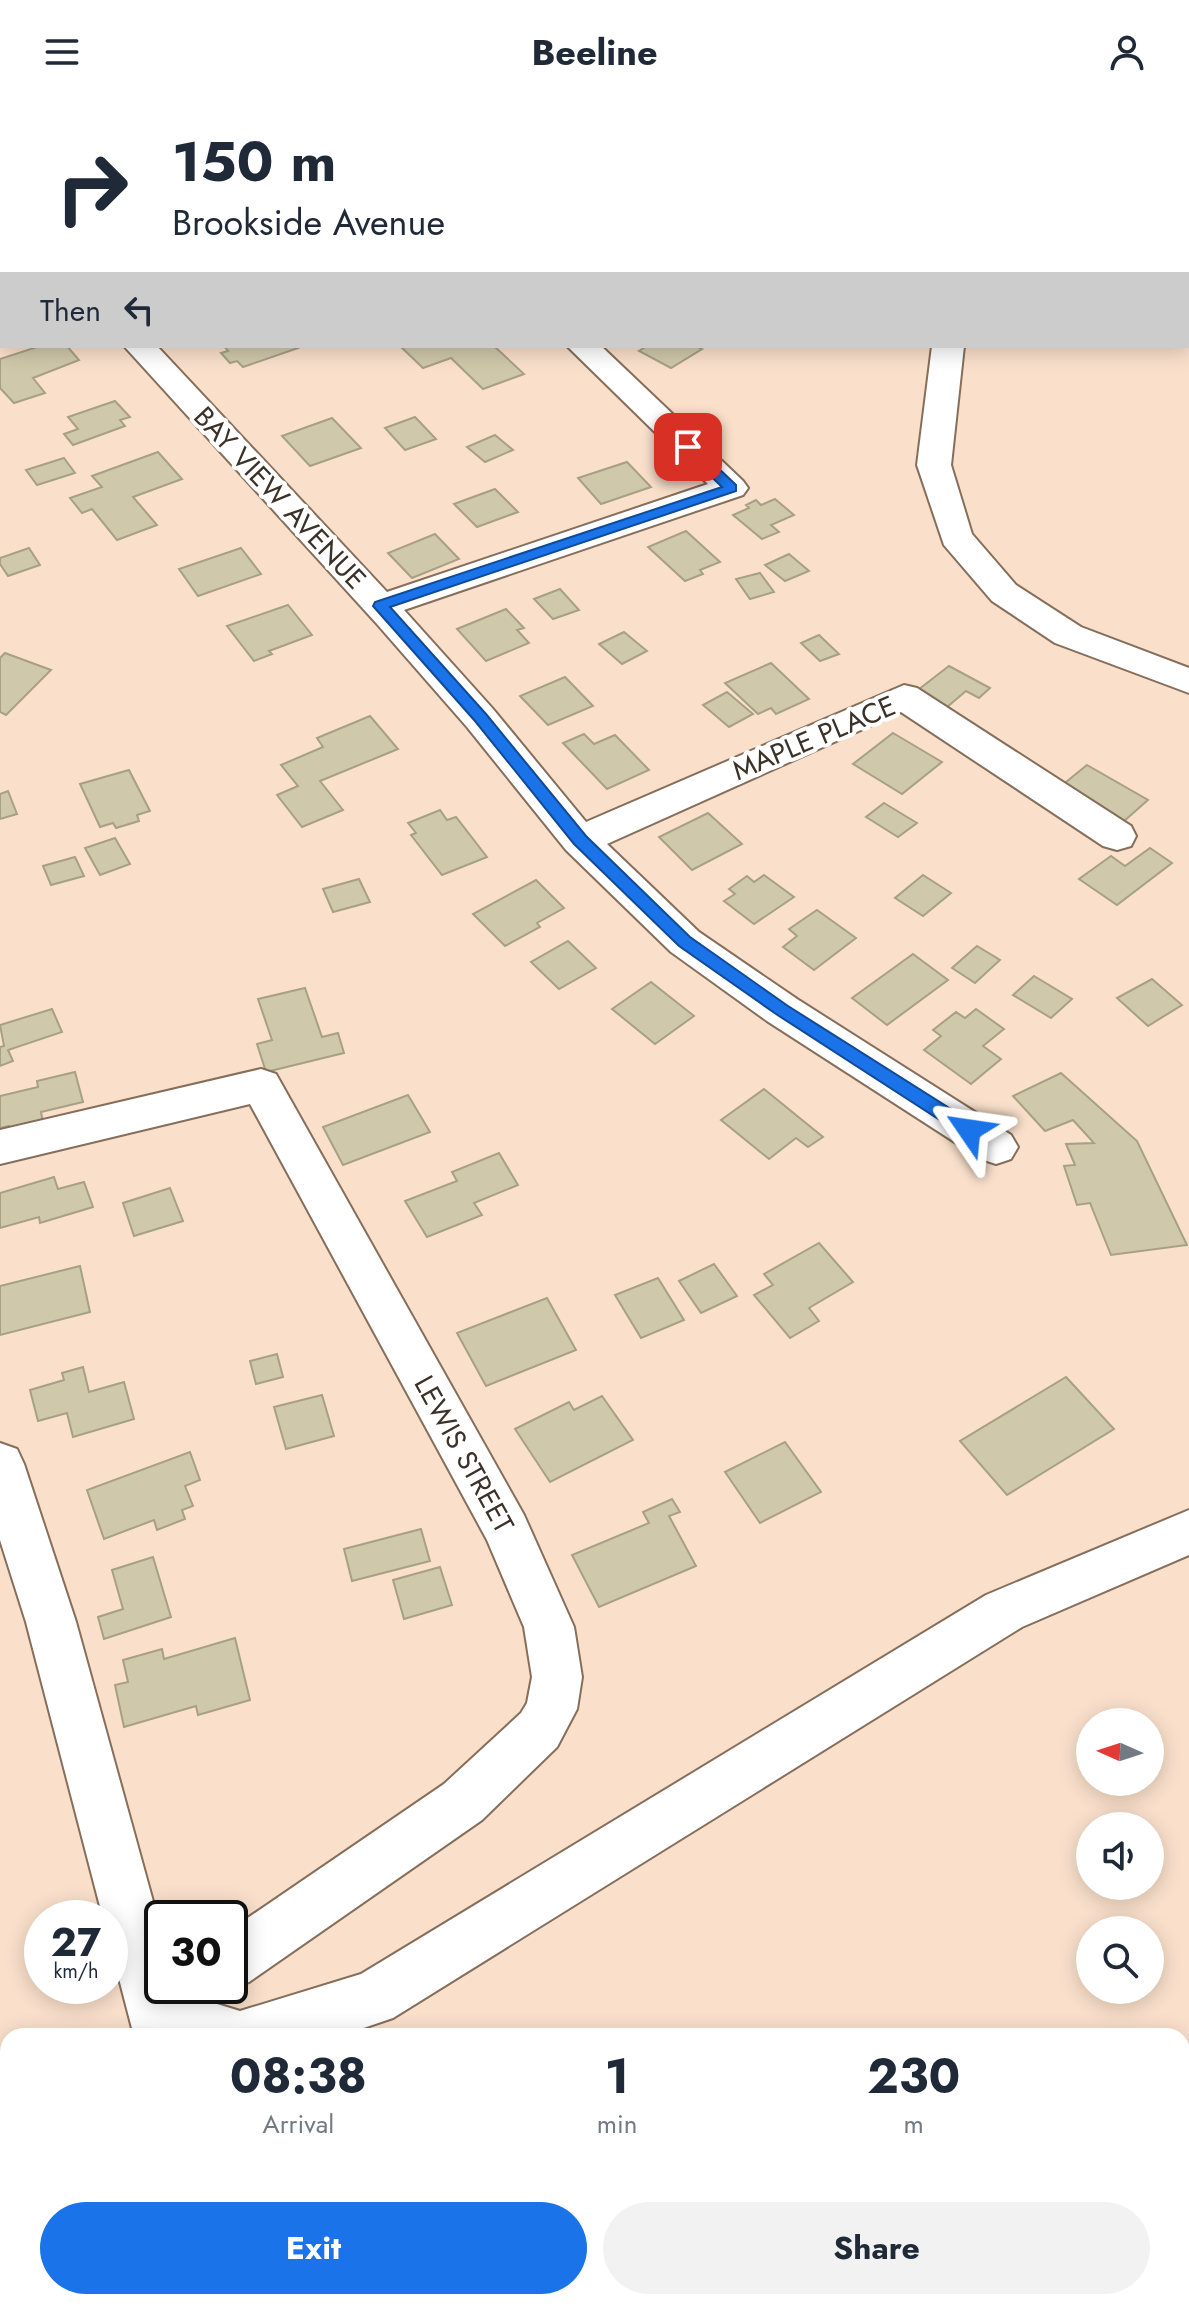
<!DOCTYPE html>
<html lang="en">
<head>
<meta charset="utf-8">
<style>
	body { margin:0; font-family:Jost,sans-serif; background:#f2f2f3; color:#1f2937; height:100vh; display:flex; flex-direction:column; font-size:30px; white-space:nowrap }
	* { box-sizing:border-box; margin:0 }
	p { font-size:26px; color:#747a83 }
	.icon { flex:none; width:44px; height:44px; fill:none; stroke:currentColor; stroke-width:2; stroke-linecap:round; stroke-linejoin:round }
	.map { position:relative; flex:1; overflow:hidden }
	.side { position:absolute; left:0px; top:1924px; width:1190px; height:282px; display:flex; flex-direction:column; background:#fff; border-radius:24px 24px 0 0; box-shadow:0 4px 20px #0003 }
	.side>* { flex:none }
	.top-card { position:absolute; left:0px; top:0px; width:1190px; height:244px; box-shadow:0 4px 20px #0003; background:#fff; color:#1f2937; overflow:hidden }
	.needle { width:52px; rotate:273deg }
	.buttons { position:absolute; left:1076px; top:1604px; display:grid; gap:16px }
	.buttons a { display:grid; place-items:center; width:88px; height:88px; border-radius:50%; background:#fff; box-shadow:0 4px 20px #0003; font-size:40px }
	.speed { position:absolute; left:24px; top:1796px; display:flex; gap:16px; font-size:40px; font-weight:700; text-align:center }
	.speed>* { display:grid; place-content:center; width:104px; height:104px; border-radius:50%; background:#fff; box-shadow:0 4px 20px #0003; line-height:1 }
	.speed small { font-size:20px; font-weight:400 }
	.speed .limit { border:4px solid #111; border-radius:12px; background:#fff; color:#111 }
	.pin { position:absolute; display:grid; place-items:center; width:68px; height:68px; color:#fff; margin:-34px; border-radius:16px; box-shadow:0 4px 12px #0006 }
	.me { position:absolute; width:88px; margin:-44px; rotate:302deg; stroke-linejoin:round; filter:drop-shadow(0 0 6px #0008) }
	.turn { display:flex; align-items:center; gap:28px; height:168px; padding:0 40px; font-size:36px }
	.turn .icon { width:104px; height:104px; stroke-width:2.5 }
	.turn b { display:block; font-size:56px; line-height:68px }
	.then { display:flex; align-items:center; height:76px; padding:0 40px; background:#0003; gap:16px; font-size:30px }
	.eta { display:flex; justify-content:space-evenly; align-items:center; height:136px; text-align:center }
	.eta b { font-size:48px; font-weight:700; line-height:56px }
	.button { display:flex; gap:16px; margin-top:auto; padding:16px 40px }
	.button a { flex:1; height:92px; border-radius:48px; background:#1a73e8; color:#fff; font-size:32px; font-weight:700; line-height:92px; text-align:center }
	.button a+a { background:#f2f2f3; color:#1f2937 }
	header { display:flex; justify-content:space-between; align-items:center; height:104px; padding:0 40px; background:#fff; font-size:36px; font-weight:700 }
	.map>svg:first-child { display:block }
</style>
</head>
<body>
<header><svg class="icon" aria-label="menu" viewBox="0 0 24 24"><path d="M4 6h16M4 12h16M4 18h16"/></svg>Beeline<svg class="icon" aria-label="person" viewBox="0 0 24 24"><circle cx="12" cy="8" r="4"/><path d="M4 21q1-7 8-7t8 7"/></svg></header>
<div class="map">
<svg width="1189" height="2205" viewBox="0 0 1189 2205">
	<rect width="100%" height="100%" fill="#fae0cb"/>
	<!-- building -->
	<g fill="#cfc8ab" stroke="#a7a084" stroke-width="2">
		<polygon points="915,0 1019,0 912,2"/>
		<polygon points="40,242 67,242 79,256 33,274 45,289 14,299 0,284 0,255"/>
		<polygon points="224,242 296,242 298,244 243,263 237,257 230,259 221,249 228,247"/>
		<polygon points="400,242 494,242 524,270 483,285 451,254 423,264"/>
		<polygon points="647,242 696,242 702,245 671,264 639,247"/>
		<polygon points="115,297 130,313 120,316 125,322 73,341 64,330 78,325 68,313"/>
		<polygon points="415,313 436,335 405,346 385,324"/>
		<polygon points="332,314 361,344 310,362 282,332"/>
		<polygon points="495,331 513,346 485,358 467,343"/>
		<polygon points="158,348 182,375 133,393 157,421 117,436 92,405 82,409 70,394 102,383 92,372"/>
		<polygon points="64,354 75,369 37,381 26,366"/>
		<polygon points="627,358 651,383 601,400 578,374"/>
		<polygon points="495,385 518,408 477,423 454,400"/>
		<polygon points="775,395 794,411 771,421 779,428 762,435 733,411 749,404 746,401 756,396 761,401"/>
		<polygon points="686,427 720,458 700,466 703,470 685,477 648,443"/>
		<polygon points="435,430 459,455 412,474 388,449"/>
		<polygon points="29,444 40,461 8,472 0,460 0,454"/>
		<polygon points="241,444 261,470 198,492 179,465"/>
		<polygon points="789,450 809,467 785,477 765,461"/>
		<polygon points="760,469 774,488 750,495 736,475"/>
		<polygon points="560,485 579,506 553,515 534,495"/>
		<polygon points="288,501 312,531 269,547 272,550 254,557 227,522"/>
		<polygon points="506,505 524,524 517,526 529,539 486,557 457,525"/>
		<polygon points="624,528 647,547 622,560 599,540"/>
		<polygon points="819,531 839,550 820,557 801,539"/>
		<polygon points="5,549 51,566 6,611 0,608 0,554"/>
		<polygon points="771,559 809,595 776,610 771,604 758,610 725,579"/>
		<polygon points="949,562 990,584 979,594 966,587 940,609 910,592"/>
		<polygon points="565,573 593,602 548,621 520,592"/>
		<polygon points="727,588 753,610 729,623 703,601"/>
		<polygon points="370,612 398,645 320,677 343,706 302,723 277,691 298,682 281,661 323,643 317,634"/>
		<polygon points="893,629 942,658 902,690 853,660"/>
		<polygon points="584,630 594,640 615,631 649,666 607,685 563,639"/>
		<polygon points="1087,661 1148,696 1123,718 1061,682"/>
		<polygon points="129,666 150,707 137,711 139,717 116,724 113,719 100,723 80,680"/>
		<polygon points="8,687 17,710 0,715 0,690"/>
		<polygon points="884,699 917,719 898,733 866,713"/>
		<polygon points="440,706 447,716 456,713 487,753 442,771 411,731 416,729 408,719"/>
		<polygon points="708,709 742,740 692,766 659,733"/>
		<polygon points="115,734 130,760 100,771 85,744"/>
		<polygon points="1150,744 1172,759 1117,801 1079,775 1111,752 1125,762"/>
		<polygon points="75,753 84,772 51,781 43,762"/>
		<polygon points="764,771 794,793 754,820 724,797 735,790 729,785 747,772 754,778"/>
		<polygon points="923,771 951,789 923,812 895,794"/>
		<polygon points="359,775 370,798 333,808 323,785"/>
		<polygon points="536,776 564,804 537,819 540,823 505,842 473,810"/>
		<polygon points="817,806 856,834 814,866 783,843 797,832 789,825"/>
		<polygon points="568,837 596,864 559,885 531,858"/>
		<polygon points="977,842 1000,856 975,879 952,864"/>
		<polygon points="913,850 948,876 887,921 852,894"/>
		<polygon points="1034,872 1072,895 1051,914 1013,891"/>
		<polygon points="1152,875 1182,901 1148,922 1117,894"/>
		<polygon points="651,878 694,912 655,940 612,905"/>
		<polygon points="305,884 322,933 338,929 344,949 266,968 257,940 272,936 258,895"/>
		<polygon points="52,905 62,928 8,946 13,957 0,962 0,943 4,942 0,921"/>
		<polygon points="976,905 1004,925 983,942 1001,955 971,980 924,946 941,932 933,926 956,908 965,914"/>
		<polygon points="75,968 83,998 41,1008 44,1024 11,1031 9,1022 0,1024 0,992 38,983 37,977"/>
		<polygon points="1061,969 1137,1037 1187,1141 1111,1151 1090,1099 1077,1101 1064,1062 1075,1061 1066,1040 1094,1039 1073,1016 1045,1027 1013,992"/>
		<polygon points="764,985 823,1033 808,1043 796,1034 769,1055 721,1016"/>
		<polygon points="408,991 430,1028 343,1061 323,1023"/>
		<polygon points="499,1049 518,1081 474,1099 482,1111 427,1133 405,1097 457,1077 452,1068"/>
		<polygon points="54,1073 58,1085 84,1078 93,1103 40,1119 39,1113 0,1124 0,1089"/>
		<polygon points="170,1084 183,1117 134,1132 123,1099"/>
		<polygon points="819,1139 853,1178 809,1204 819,1217 790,1234 754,1191 773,1181 764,1170"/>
		<polygon points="714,1160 737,1192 701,1209 679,1177"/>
		<polygon points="80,1162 90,1208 0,1231 0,1182"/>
		<polygon points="658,1174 684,1216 641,1234 615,1191"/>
		<polygon points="547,1194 576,1246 486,1282 457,1229"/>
		<polygon points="277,1250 283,1273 256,1280 250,1257"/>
		<polygon points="83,1263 89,1288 124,1278 134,1315 73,1333 67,1309 38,1317 30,1286 64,1276 62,1269"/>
		<polygon points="1066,1273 1114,1325 1007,1391 960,1337"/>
		<polygon points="322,1291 334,1332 286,1345 274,1303"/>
		<polygon points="602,1292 633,1336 550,1378 515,1325 569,1298 574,1306"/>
		<polygon points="785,1338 821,1388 760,1419 725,1368"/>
		<polygon points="190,1348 200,1376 185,1382 193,1402 182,1406 185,1415 157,1426 154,1416 104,1435 87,1386"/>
		<polygon points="672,1395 680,1408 669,1412 696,1462 599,1503 572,1451 649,1419 643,1408"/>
		<polygon points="421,1425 430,1457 352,1477 344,1445"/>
		<polygon points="153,1453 171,1513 104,1535 98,1513 123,1505 112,1466"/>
		<polygon points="440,1463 452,1501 404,1515 393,1476"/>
		<polygon points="235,1534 250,1596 198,1611 196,1602 124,1623 115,1581 128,1578 123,1556 162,1545 164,1555"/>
		<polygon points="0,1979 8,2013 8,2107 0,2110"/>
		<polygon points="370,2198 519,2198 503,2205 373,2205"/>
	</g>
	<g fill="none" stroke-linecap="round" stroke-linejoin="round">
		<defs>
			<g id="minor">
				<polygon points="255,0 286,0 287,2 256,2"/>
				<polygon points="532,0 564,0 565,2 533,2"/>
				<rect x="1188" y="144" width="1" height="18"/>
				<polygon points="124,242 157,242 387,488 708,380 567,242 601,242 743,377 748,384 743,391 404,506 493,605 586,718 904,581 917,584 1131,722 1136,732 1131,742 1117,746 1103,742 901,608 607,740 699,828 797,895 1011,1031 1018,1043 1011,1055 996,1060 981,1055 767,917 671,848 566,746 467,623 377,520"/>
				<polygon points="932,242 964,242 951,361 972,430 1016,481 1081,523 1189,564 1189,589 1055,539 992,497 944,441 917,361"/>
				<polygon points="261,965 276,970 524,1411 574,1523 582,1573 577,1605 557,1643 482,1716 249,1878 230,1886 224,1884 217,1900 240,1907 361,1870 986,1491 1189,1406 1189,1451 1022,1523 393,1914 340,1932 134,1932 110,1840 110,1814 103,1814 26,1518 0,1436 0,1339 17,1345 24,1360 76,1518 162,1830 162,1882 230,1882 230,1826 444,1680 521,1609 527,1599 532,1573 524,1523 487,1436 250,1000 0,1060 0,1026"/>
				<polygon points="223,2198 283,2198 285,2205 225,2205"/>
			</g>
			<g id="major">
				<polygon points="238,0 270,0 237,2"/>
				<polygon points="2,108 2,126 0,127 0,109"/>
			</g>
		</defs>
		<!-- minor casing -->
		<use href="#minor" stroke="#856e5b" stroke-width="4"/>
		<!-- major casing -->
		<use href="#major" stroke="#856e5b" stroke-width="4"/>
		<!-- minor -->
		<use href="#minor" fill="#fff" fill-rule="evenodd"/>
		<!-- major -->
		<use href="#major" fill="#fff" fill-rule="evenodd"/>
	</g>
	<!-- route -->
	<polygon fill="#1a73e8" stroke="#114b97" stroke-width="2" points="683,340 693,340 736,381 736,387 390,503 486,610 586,732 690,833 788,902 976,1021 978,1026 976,1031 963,1031 776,910 679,842 574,740 475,617 373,502 375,498 722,383 683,345"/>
	<g text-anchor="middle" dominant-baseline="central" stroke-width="8" stroke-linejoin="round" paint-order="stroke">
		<!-- street labels -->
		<g font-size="28" fill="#3a3128" stroke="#fff">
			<text transform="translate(280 394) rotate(47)">BAY VIEW AVENUE</text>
			<text transform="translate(814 634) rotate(-23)">MAPLE PLACE</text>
			<text transform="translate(464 1350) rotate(61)">LEWIS STREET</text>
		</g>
	</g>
</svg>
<div class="buttons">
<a><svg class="needle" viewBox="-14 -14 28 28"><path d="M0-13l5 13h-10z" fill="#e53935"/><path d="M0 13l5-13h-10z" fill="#747a83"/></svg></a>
<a><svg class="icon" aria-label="sound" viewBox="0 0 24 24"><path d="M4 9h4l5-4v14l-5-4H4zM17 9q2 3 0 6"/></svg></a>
<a><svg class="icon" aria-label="search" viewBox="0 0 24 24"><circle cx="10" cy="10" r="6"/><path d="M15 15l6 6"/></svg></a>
</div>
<div class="speed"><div>27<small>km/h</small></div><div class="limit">30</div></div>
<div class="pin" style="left:688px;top:343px;background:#d93025"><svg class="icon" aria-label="arrive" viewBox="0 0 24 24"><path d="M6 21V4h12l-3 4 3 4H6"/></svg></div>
<svg class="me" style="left:969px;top:1026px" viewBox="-20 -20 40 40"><path d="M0-17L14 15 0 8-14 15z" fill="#1a73e8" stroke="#fff" stroke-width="4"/></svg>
<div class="top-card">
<div class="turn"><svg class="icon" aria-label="right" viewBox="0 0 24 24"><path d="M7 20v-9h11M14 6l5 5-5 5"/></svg><div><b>150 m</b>Brookside Avenue</div></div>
<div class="then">Then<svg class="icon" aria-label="left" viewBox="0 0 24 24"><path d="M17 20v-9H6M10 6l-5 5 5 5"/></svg></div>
</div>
<section class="side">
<div class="eta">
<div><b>08:38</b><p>Arrival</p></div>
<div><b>1</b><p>min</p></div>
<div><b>230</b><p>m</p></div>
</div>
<div class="button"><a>Exit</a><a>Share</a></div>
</section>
</div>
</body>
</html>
